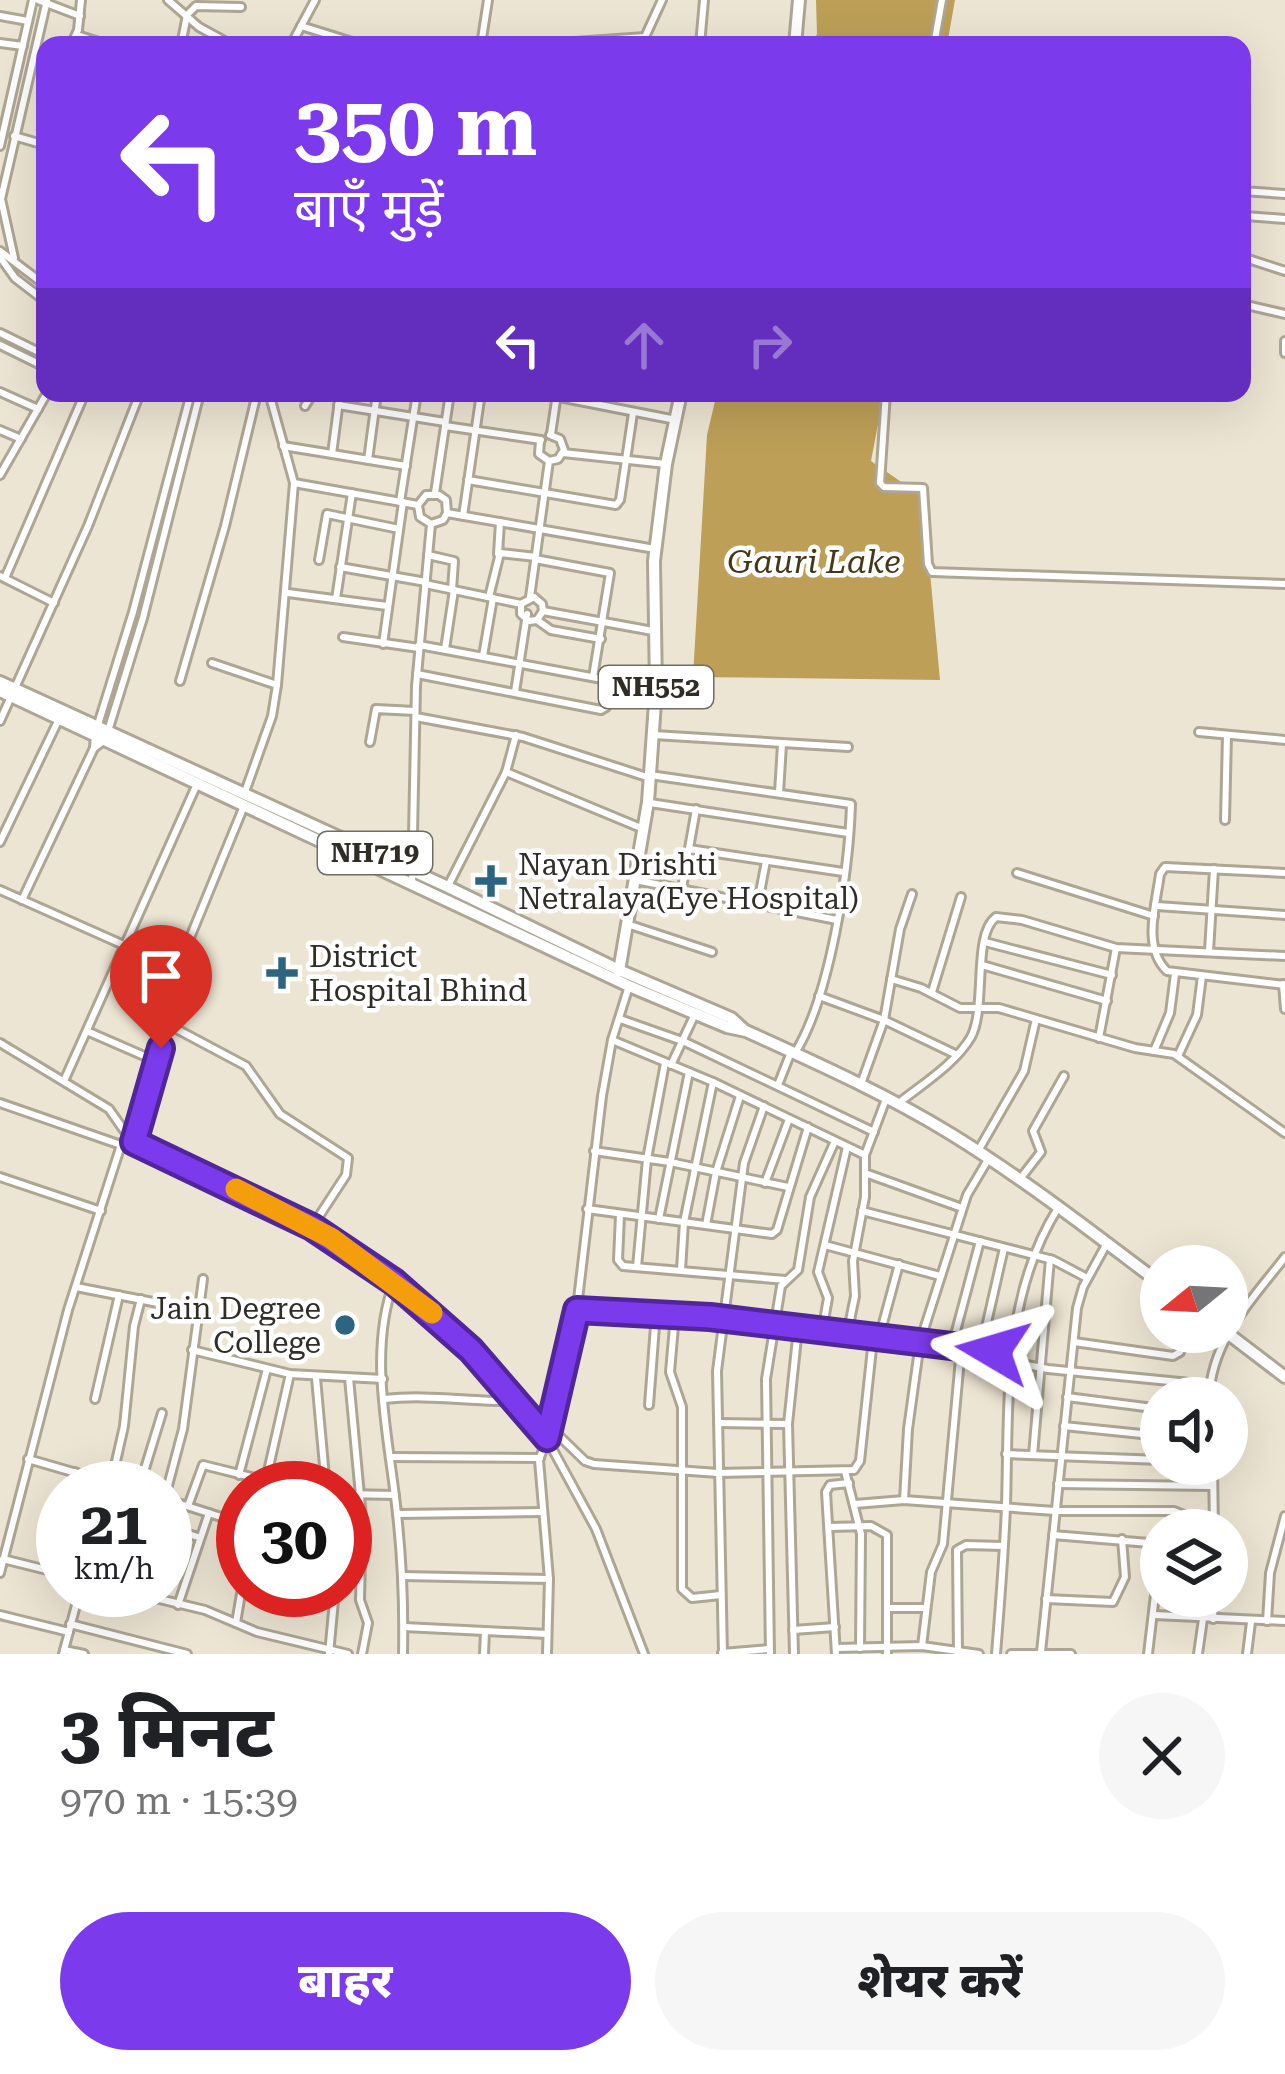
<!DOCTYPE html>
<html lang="hi">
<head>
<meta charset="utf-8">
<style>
	body { margin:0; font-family:"Roboto Serif","Noto Sans Devanagari",serif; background:#f6f6f6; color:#202124; height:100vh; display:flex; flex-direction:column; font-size:45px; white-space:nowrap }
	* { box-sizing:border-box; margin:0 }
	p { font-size:39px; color:#757577 }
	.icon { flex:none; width:66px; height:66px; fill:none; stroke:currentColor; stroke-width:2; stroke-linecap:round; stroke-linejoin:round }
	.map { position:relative; height:1654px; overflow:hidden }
	.panel { display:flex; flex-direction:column; background:#fff; flex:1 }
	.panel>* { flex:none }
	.banner { position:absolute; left:36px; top:36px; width:1215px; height:366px; border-radius:24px; box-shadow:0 12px 48px #0002; background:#7c3aed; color:#fff; overflow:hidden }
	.needle { width:78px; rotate:252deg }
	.controls { position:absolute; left:1140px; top:1245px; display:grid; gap:24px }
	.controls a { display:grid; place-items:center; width:108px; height:108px; border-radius:50%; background:#fff; box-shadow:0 12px 48px #0002; font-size:60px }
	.speed { position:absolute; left:36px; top:1461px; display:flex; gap:24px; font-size:60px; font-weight:700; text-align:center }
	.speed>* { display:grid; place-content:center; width:156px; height:156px; border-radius:50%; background:#fff; box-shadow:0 12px 48px #0002; line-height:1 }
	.speed small { font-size:30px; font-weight:400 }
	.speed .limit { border:18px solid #d22; background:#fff; color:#111 }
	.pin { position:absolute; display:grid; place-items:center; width:102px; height:102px; color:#fff; margin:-123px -51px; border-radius:50% 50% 50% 0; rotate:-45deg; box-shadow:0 0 12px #0007 }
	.pin .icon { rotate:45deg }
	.me { position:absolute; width:132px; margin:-66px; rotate:277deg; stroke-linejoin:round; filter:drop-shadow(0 0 9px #0008) }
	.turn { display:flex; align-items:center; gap:42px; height:252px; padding:0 60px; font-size:54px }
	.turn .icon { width:156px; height:156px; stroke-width:2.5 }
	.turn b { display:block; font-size:84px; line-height:102px }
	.lanes { display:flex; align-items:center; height:114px; padding:0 60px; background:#0003; justify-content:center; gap:60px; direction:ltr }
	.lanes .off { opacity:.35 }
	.round { display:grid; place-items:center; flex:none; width:126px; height:126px; border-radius:63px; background:#f6f6f6 }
	.head { display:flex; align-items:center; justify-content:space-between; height:204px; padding:0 60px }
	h1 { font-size:72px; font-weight:800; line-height:90px }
	.action { display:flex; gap:24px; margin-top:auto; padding:24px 60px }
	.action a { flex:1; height:138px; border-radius:72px; background:#7c3aed; color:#fff; font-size:48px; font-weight:800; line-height:138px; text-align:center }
	.action a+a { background:#f6f6f6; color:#202124 }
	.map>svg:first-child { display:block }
</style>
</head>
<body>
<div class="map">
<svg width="1285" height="1654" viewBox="0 0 1285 1654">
	<rect width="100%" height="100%" fill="#ede5d3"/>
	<!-- water -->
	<g fill="#bd9f57">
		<polygon points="816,0 955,0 947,45 812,45 817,34"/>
		<polygon points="717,393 884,393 871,461 923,497 940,680 693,677 707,435"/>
	</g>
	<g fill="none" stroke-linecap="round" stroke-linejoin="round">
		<defs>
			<g id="minor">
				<polyline points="38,0 80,16"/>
				<polyline points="168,0 199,27 232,45"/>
				<polyline points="0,16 28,21"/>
				<polyline points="301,26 362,45"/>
				<polyline points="77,35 108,45"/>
				<polyline points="574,42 645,37 662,0"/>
				<polyline points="0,43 23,46"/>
				<polyline points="71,45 78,30 81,0"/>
				<polyline points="181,45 187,15 196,6 241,7"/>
				<polyline points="291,45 315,0"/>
				<polyline points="481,45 488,0"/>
				<polyline points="700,45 704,0"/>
				<polyline points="934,45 942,0"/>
				<polyline points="14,136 45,145"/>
				<polyline points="0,146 33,0"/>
				<polyline points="1242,191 1285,194"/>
				<polyline points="1245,216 1285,219"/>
				<polyline points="0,251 45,285"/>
				<polyline points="0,257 15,278 45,301"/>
				<polyline points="1242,257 1285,271"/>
				<polyline points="14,258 1,199 47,0"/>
				<polyline points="1242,304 1285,314"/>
				<polyline points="0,333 45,355"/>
				<polyline points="1285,341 1285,353"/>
				<polyline points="0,345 45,367"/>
				<polyline points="0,392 38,409"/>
				<polyline points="269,393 294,483"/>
				<polyline points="539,393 676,420"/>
				<polyline points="886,393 880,483 884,487 923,488 928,564 932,572 1285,584"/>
				<polyline points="338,405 445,422"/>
				<polyline points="305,406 313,393"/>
				<polyline points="445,426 541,440"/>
				<polyline points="0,430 21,439"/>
				<polyline points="551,434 557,394"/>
				<polyline points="540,441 539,454 549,461"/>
				<polyline points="283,446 406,466"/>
				<polyline points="563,453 666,464"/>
				<polyline points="332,454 340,393"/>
				<polyline points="368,460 377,393"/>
				<polyline points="0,475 47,393"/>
				<polyline points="468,480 616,505 620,500 633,413"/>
				<polyline points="435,493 450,393"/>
				<polyline points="400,502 417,393"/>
				<polyline points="447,513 446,500 439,495 426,495 418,505 420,517 431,524 443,520 447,513 655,549"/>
				<polyline points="463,516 481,393"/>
				<polyline points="498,554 500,522"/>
				<polyline points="428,555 454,561 452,590"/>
				<polyline points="535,559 610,573 593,677"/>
				<polyline points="319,560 327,514 399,529"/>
				<polyline points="340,567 426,582"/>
				<polyline points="0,576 54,603"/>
				<polyline points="5,578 85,393"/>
				<polyline points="425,584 521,604 534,597 542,604 543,611"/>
				<polyline points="288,593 387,606"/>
				<polyline points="489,597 500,553 536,557"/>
				<polyline points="530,597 549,461 558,459 564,450 560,439 550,435"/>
				<polyline points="336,599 352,493"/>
				<polyline points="521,604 521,614 529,621 537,620 543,611 653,631"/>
				<polyline points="537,620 551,630 601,639"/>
				<polyline points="343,637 419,648"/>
				<polyline points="383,644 403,502"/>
				<polyline points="419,645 656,689"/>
				<polyline points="445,649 454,590"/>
				<polyline points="483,656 493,598"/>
				<polyline points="212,663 277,685"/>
				<polyline points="417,674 601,710 606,707 611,681"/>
				<polyline points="180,681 225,526 257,393"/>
				<polyline points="515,692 527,614"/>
				<polyline points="416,717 523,737 650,778"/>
				<polyline points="0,721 88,526 140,393"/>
				<polyline points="108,731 143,618 200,393"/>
				<polyline points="1199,732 1285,740"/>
				<polyline points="516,735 506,772 641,828"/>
				<polyline points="654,735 848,747"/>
				<polyline points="370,742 376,709 415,711"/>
				<polyline points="94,748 95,734 133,612 191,393"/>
				<path d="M650,775L851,804C849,871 830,997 795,1053"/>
				<polyline points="245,792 272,716 277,685 294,483 418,505"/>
				<polyline points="779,793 782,744"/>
				<polyline points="650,803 848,833"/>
				<polyline points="1225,820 1227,735"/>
				<polyline points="0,842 58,721"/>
				<polyline points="689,849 843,872"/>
				<polyline points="1017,873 1154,916"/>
				<path d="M1285,873L1165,867L1160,874C1156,905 1142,947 1167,971L1285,985"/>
				<polyline points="635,880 837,920"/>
				<polyline points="412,885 416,686 431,524"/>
				<polyline points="448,886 506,772"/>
				<polyline points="682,888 696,809"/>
				<polyline points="0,890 180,970"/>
				<polyline points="22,900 94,748 102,742"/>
				<polyline points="758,903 766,861"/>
				<polyline points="1157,906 1285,915"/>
				<polyline points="630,925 712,952"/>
				<polyline points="985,942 1112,975"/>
				<polyline points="1209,951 1214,869"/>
				<polyline points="982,965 1107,1001"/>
				<polyline points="891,979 921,988 960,1008 999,1008 1135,1048 1174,1054 1285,1133"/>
				<polyline points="1283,984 1285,1009"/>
				<polyline points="932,992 961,897"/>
				<polyline points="819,996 884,1020 957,1055"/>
				<polyline points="620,1019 685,1042 874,1132"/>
				<polyline points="169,1025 246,1066 280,1114 348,1158 346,1175 312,1227"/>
				<polyline points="89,1032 158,1062 187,945 244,806"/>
				<polyline points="1099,1038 1116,948"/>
				<polyline points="612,1040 713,1082 865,1155"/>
				<polyline points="0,1043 109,1109 128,1136 145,1151 227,1185 320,1232 428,1309 471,1350 547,1439 596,1529 644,1654"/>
				<polyline points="1154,1051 1170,1013 1175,974"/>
				<polyline points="1178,1056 1197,1015 1202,976"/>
				<polyline points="671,1065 695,1014"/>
				<polyline points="64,1081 197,784"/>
				<polyline points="861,1084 884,1020 900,929 912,894"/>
				<polyline points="778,1085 791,1052"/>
				<path d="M900,1102C924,1083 955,1064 971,1037C987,1007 972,935 996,917L1022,920L1116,948L1285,956"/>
				<polyline points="0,1103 121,1145"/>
				<polyline points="134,1142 158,1062"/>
				<polyline points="594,1151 670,1162 788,1187"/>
				<polyline points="978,1151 1024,1071 1036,1019"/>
				<polyline points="865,1173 962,1208"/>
				<polyline points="0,1177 101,1211"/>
				<polyline points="1020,1179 1041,1152 1033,1131 1064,1076"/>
				<polyline points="765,1183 789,1119"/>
				<polyline points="587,1209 772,1234 777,1230 808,1127"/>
				<polyline points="862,1211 1053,1260 1087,1278"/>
				<polyline points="620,1215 618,1260 623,1266 786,1280"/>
				<polyline points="659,1219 689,1072"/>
				<polyline points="706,1225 716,1172 740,1096"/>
				<polyline points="825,1245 940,1276"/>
				<polyline points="637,1267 647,1159 665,1063"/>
				<polyline points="681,1270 684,1222 713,1082"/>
				<path d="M394,1282C368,1351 388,1434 396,1505C402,1555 404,1604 403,1654"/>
				<polyline points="76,1287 199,1311"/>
				<polyline points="578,1310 710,1317 987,1349 1011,1362 1048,1369 1210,1385"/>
				<polyline points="675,1315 670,1372 682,1407 682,1589 692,1598 721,1595"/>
				<polyline points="822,1332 828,1298 818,1272 847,1147"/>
				<polyline points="847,1335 855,1296 853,1261 865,1197 865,1155 886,1099"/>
				<polyline points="879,1338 899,1264"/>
				<polyline points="1074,1342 1173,1356 1180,1352 1184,1332"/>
				<polyline points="952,1346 980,1241"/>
				<polyline points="981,1349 1004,1248"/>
				<polyline points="192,1350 290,1374 383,1379"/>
				<polyline points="316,1378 326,1488"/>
				<polyline points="349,1378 362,1517 360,1600 368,1623 362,1654"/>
				<polyline points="1067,1397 1161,1409"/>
				<path d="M1209,1398C1212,1339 1251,1301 1285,1257"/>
				<polyline points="95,1399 119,1295"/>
				<path d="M384,1399C429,1394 471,1402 516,1401"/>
				<polyline points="649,1405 656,1313"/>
				<polyline points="718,1423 788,1424"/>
				<polyline points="1064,1426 1161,1436"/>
				<polyline points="551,1428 585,1461 594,1464 718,1473 854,1470 860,1461 873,1339"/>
				<polyline points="1006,1454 1161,1460"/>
				<polyline points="1033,1455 1050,1259"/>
				<polyline points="391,1457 540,1458"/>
				<polyline points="28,1459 128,1488"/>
				<polyline points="1213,1464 1214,1530"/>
				<polyline points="845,1471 861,1534 860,1648"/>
				<polyline points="239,1475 267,1369"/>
				<polyline points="266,1480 290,1374"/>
				<polyline points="1058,1484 1213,1486"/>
				<polyline points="70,1488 75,1472"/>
				<polyline points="110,1488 124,1426 134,1326 141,1299"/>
				<polyline points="139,1488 162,1413"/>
				<polyline points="345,1494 395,1495"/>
				<polyline points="165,1497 183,1429 203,1279"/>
				<polyline points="165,1499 243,1524"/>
				<polyline points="904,1500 908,1429 920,1342 967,1195 989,1158"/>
				<polyline points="855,1504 904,1500 1055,1511 1174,1511 1184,1515 1186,1530"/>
				<polyline points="188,1506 203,1465 296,1488"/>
				<polyline points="63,1508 63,1524"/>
				<polyline points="397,1514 542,1512"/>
				<polyline points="165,1527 198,1537"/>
				<polyline points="829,1527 871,1526 887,1535 887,1654"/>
				<polyline points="1053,1535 1161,1544"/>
				<polyline points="165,1549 170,1529"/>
				<polyline points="3,1559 63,1574"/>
				<polyline points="0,1573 68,1310 121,1145 128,1136"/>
				<polyline points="403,1576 549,1579"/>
				<polyline points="122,1590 205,1610 257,1632 348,1654"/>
				<polyline points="300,1590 334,1597"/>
				<polyline points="1046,1599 1113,1602 1125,1577 1122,1539"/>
				<polyline points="178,1605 209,1513"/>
				<polyline points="887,1608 926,1608"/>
				<polyline points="0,1615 69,1632"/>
				<polyline points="1154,1615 1285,1621"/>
				<polyline points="1213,1619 1214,1596"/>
				<polyline points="1267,1621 1270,1573 1285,1516"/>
				<polyline points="236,1623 243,1582"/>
				<polyline points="70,1624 187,1654"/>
				<polyline points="404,1627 547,1634"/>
				<polyline points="793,1630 835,1627"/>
				<polyline points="922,1646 931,1572 943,1544 961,1348"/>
				<polyline points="836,1648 922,1646 979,1654"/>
				<polyline points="64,1650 84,1654"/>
				<polyline points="1041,1652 1077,1308 1083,1287 1106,1245"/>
				<polyline points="722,1653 769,1649"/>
				<polyline points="63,1654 80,1590"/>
				<polyline points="329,1654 335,1590"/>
				<polyline points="484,1654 485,1631"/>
				<polyline points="547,1654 549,1579 539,1460 551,1428 575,1325 602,1096 612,1040 629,986"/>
				<polyline points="723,1654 717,1371 744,1163 764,1106"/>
				<polyline points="770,1654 766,1379 781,1286 798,1270 810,1197 835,1141"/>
				<polyline points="794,1654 788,1424 798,1328"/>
				<polyline points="836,1654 826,1492 830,1485 849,1483"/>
				<polyline points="958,1654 957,1550 966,1545 1003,1546"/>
				<path d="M996,1654C1000,1605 1004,1555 1006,1506C1009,1404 1002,1297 1058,1208"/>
				<polyline points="1011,1654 1071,1654"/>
				<polyline points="1148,1654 1161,1544"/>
				<polyline points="1198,1654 1203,1619"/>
				<polyline points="1247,1654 1251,1622"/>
			</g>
			<g id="trunk">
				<polyline points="795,45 799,0"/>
				<polyline points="0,682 448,887 619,970 731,1018 743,1029"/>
				<path d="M0,691L629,986L727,1027L746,1031C816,1063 886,1094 951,1134C1024,1179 1092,1232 1161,1284"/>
				<polyline points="619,971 648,802 656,689 654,561 666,464 681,393"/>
				<polyline points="1226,1332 1285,1377"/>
			</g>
		</defs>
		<!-- minor casing -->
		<use href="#minor" stroke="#ada695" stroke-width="12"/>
		<!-- trunk casing -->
		<use href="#trunk" stroke="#ada695" stroke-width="16"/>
		<!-- minor -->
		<use href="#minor" stroke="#fff" stroke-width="6"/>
		<!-- trunk -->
		<use href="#trunk" stroke="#fff" stroke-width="10"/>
	</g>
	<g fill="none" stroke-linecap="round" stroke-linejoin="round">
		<defs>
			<polyline id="route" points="161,1048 134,1142 312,1227 394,1282 471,1350 547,1438 577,1310 710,1317 993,1351"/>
		</defs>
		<!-- route casing -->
		<use href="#route" stroke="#51269a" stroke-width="30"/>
		<!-- route -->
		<use href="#route" stroke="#7c3aed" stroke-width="21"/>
		<!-- slow -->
		<polyline stroke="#f59e0b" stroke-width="21" points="236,1189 331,1238 432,1313"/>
	</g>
	<!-- markers -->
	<g fill="#2d647f" stroke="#fff" stroke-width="4.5">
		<path d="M485 863h12v12h12v12h-12v12h-12v-12h-12v-12h12z"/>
		<path d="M276 955h12v12h12v12h-12v12h-12v-12h-12v-12h12z"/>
		<circle cx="345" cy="1325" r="12"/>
	</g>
	<g text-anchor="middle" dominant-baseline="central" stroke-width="9" stroke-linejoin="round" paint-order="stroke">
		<!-- shield labels -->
		<g fill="#fff" stroke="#6e6c67" stroke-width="3">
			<rect x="599" y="666" width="114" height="42" rx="9"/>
			<rect x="318" y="832" width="114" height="42" rx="9"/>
		</g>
		<g font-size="27" font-weight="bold" fill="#302d26">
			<text x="656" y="687">NH552</text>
			<text x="375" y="853">NH719</text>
		</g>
		<!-- poi labels -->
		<g font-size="30" fill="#302d26" stroke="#fff" text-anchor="start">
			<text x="518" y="864">Nayan Drishti<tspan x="518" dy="34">Netralaya(Eye Hospital)</tspan></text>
			<text x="309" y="956">District<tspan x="309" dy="34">Hospital Bhind</tspan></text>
			<text x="321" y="1308" text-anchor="end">Jain Degree<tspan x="321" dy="34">College</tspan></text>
		</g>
		<!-- water labels -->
		<g font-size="33" font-style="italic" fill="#453717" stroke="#fff">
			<text x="814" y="561">Gauri Lake</text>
		</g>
	</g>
</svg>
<div class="controls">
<a><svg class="needle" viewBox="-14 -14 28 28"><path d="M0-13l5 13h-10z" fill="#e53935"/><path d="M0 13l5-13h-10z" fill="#757577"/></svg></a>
<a><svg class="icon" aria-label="sound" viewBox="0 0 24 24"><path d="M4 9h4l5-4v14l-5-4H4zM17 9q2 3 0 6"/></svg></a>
<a><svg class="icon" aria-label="layers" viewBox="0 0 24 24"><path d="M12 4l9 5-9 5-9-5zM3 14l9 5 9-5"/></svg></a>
</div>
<div class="speed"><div>21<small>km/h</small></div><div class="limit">30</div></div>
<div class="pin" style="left:161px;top:1048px;background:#d93025"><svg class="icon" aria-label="arrive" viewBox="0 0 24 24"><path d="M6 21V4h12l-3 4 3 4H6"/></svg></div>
<svg class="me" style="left:993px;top:1351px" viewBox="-20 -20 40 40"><path d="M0-17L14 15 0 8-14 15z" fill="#7c3aed" stroke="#fff" stroke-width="4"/></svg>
<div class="banner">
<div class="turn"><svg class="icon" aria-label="left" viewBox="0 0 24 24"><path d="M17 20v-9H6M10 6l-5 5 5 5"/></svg><div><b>350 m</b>बाएँ मुड़ें</div></div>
<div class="lanes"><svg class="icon" aria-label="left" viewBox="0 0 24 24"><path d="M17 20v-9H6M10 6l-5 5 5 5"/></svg><svg class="icon off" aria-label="ahead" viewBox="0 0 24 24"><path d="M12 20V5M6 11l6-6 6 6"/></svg><svg class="icon off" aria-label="right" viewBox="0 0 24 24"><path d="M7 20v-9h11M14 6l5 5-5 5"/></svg></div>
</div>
</div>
<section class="panel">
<div class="head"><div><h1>3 मिनट</h1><p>970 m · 15:39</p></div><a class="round"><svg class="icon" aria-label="close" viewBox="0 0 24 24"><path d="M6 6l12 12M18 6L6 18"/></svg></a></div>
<div class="action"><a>बाहर</a><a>शेयर करें</a></div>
</section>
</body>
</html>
